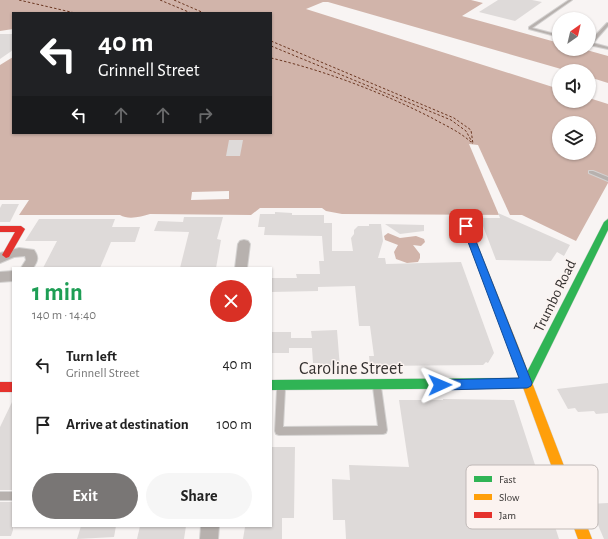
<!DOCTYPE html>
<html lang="en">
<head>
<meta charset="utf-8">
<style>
	body { margin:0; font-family:"Alegreya Sans",sans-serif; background:#f6f6f6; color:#222; height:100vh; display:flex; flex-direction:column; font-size:15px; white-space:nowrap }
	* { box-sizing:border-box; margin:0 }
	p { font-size:13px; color:#767676 }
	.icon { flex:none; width:22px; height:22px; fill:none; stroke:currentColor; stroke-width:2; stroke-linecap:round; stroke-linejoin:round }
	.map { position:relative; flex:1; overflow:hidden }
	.details { position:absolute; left:12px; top:267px; width:260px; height:260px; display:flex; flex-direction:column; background:#fff; border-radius:0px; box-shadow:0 1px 3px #0004 }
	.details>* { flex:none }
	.guide { position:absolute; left:12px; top:12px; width:260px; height:122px; border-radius:0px; box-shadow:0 1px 3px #0004; background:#202124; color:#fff; overflow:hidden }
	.needle { width:26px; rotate:34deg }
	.buttons { position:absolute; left:552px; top:12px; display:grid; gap:8px }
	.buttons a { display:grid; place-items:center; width:44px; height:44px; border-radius:50%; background:#fff; box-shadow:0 1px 3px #0004; font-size:20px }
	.pin { position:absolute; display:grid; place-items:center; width:34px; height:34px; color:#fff; margin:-17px; border-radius:8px; box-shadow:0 2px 6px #0006 }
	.me { position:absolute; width:44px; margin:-22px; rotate:89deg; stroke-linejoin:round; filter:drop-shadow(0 0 3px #0008) }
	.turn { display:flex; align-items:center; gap:14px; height:84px; padding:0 20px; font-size:18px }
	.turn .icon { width:52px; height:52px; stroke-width:2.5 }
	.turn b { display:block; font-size:28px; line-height:34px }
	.lanes { display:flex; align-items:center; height:38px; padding:0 20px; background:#0003; justify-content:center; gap:20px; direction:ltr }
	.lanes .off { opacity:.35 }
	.round { display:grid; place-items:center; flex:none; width:42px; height:42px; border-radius:21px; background:#f6f6f6 }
	.headline { display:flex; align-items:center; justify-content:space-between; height:68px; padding:0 20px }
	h1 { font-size:24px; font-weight:600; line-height:30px; color:#1e9e55 }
	.button { display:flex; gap:8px; margin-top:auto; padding:8px 20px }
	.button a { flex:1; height:46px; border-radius:24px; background:#797675; color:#fff; font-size:16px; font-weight:600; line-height:46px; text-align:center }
	.button a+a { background:#f6f6f6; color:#222 }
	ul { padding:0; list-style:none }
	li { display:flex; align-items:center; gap:12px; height:60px; padding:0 20px }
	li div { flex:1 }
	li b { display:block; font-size:15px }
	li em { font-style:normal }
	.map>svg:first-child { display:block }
</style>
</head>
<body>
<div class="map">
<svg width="608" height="539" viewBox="0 0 608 539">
	<rect width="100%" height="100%" fill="#f8f4f3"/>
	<!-- water -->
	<g fill="#d1b4aa" fill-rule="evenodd">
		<path d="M0,0H471L483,3L462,16L559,43V49H583L608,56V83L589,77V71H568L328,2H323L306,9L559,89V101H589V98L608,104V183L576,241L522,215L342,214L326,211L322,208H260L251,215L150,214C141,217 128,220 120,215H19L29,200H0V65L13,57V133H271V13H13V29L0,31ZM559,123H589V153H559Z"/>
		<polygon points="388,233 400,238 416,236 424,239 425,242 421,246 413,245 420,254 420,258 418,262 407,263 396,259 394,252 398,245 385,240 384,236"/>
	</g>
	<!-- pier -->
	<g fill="#f8f4f3">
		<polygon points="469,144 478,145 510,215 499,215"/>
		<polygon points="229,191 229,199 191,200 192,192"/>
	</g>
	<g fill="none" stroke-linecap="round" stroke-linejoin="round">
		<!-- ferry -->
		<g stroke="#6b3721" stroke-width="1" stroke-dasharray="2.5 2" stroke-linecap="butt">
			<polyline points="19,0 75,13"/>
			<polyline points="160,0 191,13"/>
			<polyline points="174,0 204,13"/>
			<polyline points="271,41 454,118 471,130 473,144"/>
			<polyline points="271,46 451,120 466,131 472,142"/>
			<path d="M271,58C326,71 381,92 432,118C446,126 461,132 473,144"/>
		</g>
	</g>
	<!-- building -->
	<g fill="#dedad9">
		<polygon points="498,0 532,0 542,2 515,21 479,12"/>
		<polygon points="0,34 13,34 13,50 0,59"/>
		<polygon points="229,140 243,140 240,156 226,156"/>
		<polygon points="2,204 19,204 10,222 0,222 0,208"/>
		<polygon points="275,212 292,213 292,215 324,215 324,223 332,223 332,251 353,251 351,238 354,234 354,230 358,226 369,226 369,224 381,224 383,241 378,258 385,258 386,264 461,262 494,353 488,363 486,362 483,365 370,366 369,356 374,356 370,326 359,326 355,286 318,287 318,291 271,292 271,278 297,278 296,274 320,274 319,261 324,261 322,236 264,235 265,227 258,227 260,214 275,214"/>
		<polygon points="498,213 570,245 564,256 557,252 551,261 496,260 480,218 500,218"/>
		<polygon points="184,217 223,217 217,239 221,240 216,268 180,268 189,232 154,231 158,221 183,222"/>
		<polygon points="39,219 115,219 112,227 140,227 135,242 111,242 100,268 43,268 57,241 25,241"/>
		<polygon points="385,224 424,225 424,231 400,234"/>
		<polygon points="337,330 340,368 320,368 320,363 313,363 312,348 289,348 289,353 271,353 271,332 291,332 291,338 312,338 311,331"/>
		<polygon points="608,383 608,413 596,414 594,411 578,412 575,408 568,409 557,389"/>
		<polygon points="443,399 514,400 559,539 346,539 345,520 333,520 332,479 350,480 349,465 409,467 399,400 443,400"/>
		<polygon points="13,400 13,490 0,490 0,427"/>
		<polygon points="271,447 295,447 294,518 282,518 282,539 243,539 245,527 271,527"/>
		<polygon points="0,502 13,502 13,530 11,536 0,536"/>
		<polygon points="608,503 608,539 604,539 589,504"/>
		<polygon points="81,526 116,526 114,537 77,539"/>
		<polygon points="140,526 186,526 184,539 137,539"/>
	</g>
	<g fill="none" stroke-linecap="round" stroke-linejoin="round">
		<defs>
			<g id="lane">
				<polygon points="569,0 572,0 532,28 559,35 559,37 529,29 529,27"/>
				<polygon points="607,23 608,23 608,26 593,43 608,47 608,49 589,45 589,42"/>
				<polygon points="589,171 593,171 608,177 608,181 589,173"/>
				<polygon points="377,383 380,385 381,387 387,430 386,433 383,434 279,435 276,434 275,431 277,389 278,386 281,385 284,386 285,389 283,427 378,426 373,387 374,385"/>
				<rect x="0" y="492" width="13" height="8"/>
			</g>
			<g id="street">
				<polygon points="244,240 248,241 250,244 247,268 235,268 238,244 240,241"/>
				<path d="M19,248L34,250C39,257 38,261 33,268H21L26,260L25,256L14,257L0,263V253Z"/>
				<polygon points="13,271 13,281 0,282 0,272"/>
				<polygon points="201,526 219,526 218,539 200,539"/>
			</g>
			<polygon id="fast" points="608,219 608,230 531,387 527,388 271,390 271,380 524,378 604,222"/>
			<polygon id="slow" points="466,223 470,226 518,346 592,539 578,539 508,346 462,226"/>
			<g id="jam">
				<polygon points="0,226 21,226 25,229 9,257 6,258 2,255 15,232 0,232"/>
				<rect x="0" y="382" width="13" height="10"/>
			</g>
		</defs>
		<!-- lane casing -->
		<use href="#lane" stroke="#d4d2d1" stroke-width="2"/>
		<!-- street casing -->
		<use href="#street" stroke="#d4d2d1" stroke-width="2"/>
		<!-- fast casing -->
		<use href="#fast" stroke="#d4d2d1" stroke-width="1"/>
		<!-- slow casing -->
		<use href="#slow" stroke="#d4d2d1" stroke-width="1"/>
		<!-- jam casing -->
		<use href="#jam" stroke="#d4d2d1" stroke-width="1"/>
		<!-- lane -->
		<use href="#lane" fill="#b7b1ae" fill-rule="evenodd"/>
		<!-- street -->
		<use href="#street" fill="#b7b1ae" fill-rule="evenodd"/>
		<!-- fast -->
		<use href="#fast" fill="#30b455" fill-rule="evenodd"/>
		<!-- slow -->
		<use href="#slow" fill="#ff9f0a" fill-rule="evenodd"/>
		<!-- jam -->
		<use href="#jam" fill="#e5322d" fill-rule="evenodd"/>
	</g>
	<!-- route -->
	<polygon fill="#1a73e8" stroke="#114b97" points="466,223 470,226 532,383 531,386 527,388 440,390 436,389 435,385 436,381 440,380 519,378 462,226"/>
	<g text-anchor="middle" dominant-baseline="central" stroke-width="3" stroke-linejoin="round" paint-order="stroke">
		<!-- street labels -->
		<g font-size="15" fill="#353231" stroke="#fbf3f0">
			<text transform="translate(555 296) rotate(-64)">Trumbo Road</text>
		</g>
		<!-- near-street labels -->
		<g font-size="18" fill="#353231" stroke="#fbf3f0">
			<text x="351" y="369">Caroline Street</text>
		</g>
	</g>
	<!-- legend -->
	<rect x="466" y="465" width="132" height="64" rx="6" fill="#fbf3f0" stroke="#c0b9b7" stroke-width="1"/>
	<rect x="474" y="476" width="18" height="6" fill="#30b455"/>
	<rect x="474" y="494" width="18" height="6" fill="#ff9f0a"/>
	<rect x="474" y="512" width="18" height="6" fill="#e5322d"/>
	<g font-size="11" fill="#353231">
		<text x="499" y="483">Fast</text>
		<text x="499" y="501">Slow</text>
		<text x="499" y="519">Jam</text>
	</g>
</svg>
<div class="buttons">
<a><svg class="needle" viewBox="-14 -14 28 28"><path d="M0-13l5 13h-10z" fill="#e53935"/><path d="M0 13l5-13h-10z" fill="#767676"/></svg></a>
<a><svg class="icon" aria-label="sound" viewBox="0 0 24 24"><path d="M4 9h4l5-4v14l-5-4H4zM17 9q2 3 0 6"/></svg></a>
<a><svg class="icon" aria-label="layers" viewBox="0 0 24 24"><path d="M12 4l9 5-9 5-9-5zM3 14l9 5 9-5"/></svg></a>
</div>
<div class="pin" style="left:466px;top:226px;background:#d93025"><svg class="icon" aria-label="arrive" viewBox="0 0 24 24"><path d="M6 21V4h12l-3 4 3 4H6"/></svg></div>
<svg class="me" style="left:440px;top:385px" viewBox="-20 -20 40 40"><path d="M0-17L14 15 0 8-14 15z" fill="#1a73e8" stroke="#fff" stroke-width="4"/></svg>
<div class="guide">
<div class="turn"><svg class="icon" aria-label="left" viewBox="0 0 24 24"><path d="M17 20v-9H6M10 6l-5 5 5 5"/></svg><div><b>40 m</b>Grinnell Street</div></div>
<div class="lanes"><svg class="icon" aria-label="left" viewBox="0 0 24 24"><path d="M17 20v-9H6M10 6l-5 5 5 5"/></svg><svg class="icon off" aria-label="ahead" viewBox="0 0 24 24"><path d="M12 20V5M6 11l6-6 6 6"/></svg><svg class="icon off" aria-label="ahead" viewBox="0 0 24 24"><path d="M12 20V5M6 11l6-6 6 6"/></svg><svg class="icon off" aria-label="right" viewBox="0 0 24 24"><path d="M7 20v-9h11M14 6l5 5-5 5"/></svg></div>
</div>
<section class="details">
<div class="headline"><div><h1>1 min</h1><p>140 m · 14:40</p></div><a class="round" style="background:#d93025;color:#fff"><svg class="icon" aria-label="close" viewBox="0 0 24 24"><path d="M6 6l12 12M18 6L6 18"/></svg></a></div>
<ul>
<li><svg class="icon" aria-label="left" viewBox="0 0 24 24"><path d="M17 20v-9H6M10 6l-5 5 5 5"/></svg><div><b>Turn left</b><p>Grinnell Street</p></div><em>40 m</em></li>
<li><svg class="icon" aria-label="arrive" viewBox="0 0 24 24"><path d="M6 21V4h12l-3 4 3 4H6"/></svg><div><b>Arrive at destination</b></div><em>100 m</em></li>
</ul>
<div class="button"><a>Exit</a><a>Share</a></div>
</section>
</div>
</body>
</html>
